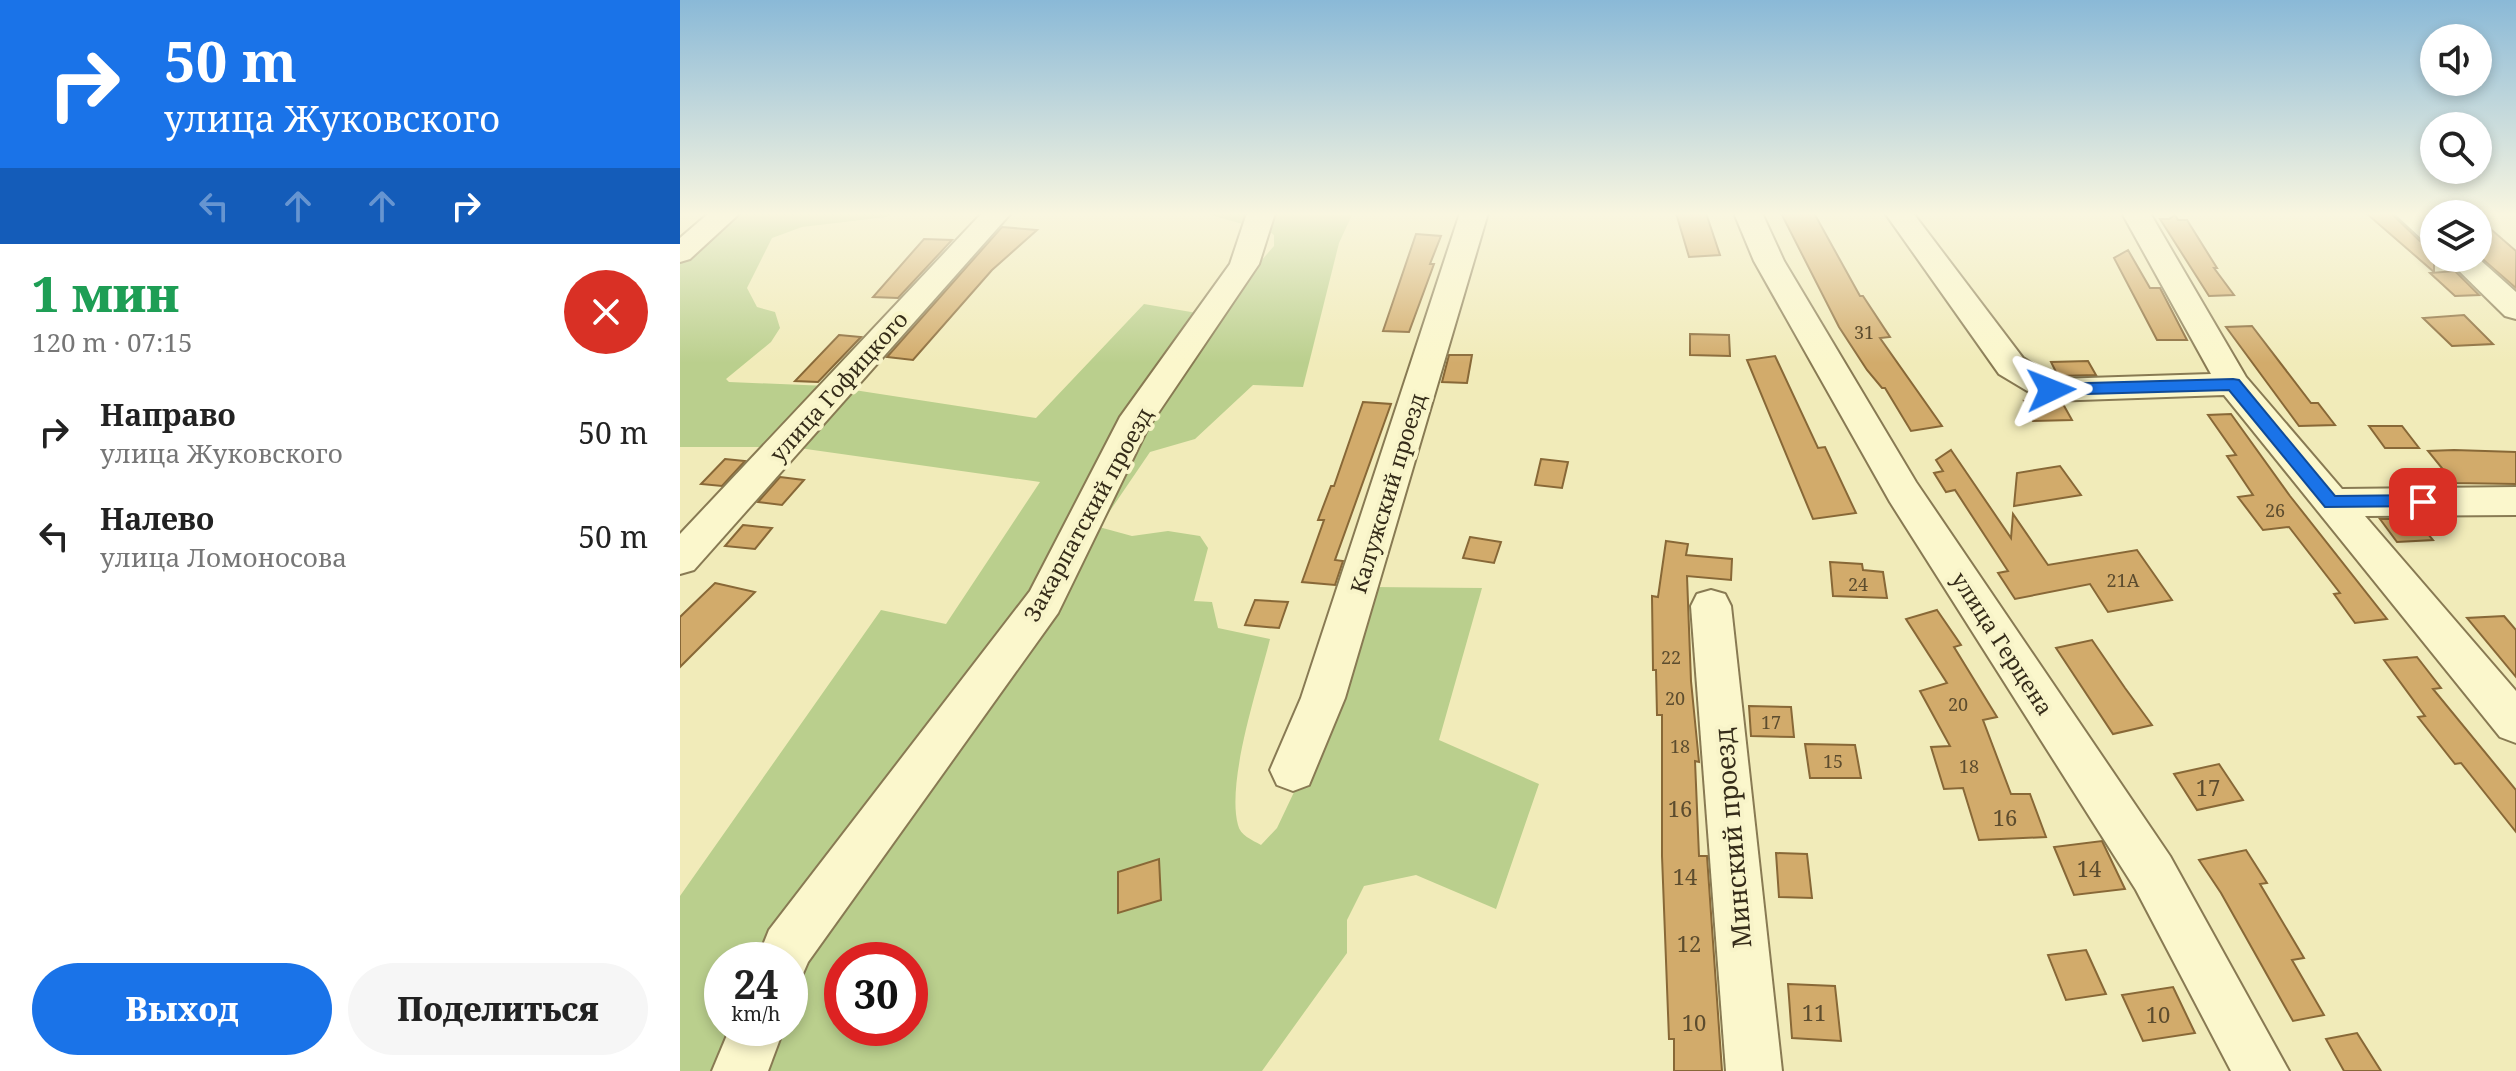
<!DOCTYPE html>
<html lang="ru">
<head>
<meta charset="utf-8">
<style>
	body { margin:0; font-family:"Noto Serif",serif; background:#f6f6f6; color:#222; height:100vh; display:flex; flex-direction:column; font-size:30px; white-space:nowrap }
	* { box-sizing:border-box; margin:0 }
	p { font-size:26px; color:#767676 }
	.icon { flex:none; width:44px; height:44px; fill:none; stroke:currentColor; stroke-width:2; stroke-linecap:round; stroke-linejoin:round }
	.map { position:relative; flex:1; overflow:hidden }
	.details { display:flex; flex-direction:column; background:#fff; width:680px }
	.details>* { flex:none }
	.guide { background:#1a73e8; color:#fff; overflow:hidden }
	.fabs { position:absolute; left:1740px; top:24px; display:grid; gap:16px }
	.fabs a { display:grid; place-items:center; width:72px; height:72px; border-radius:50%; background:#fff; box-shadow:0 4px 12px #0003; font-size:40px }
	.speed { position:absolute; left:24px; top:942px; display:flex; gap:16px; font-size:40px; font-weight:700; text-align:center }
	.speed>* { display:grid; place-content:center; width:104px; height:104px; border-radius:50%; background:#fff; box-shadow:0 4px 12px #0003; line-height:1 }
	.speed small { font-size:20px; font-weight:400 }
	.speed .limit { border:12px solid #d22; background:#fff; color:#111 }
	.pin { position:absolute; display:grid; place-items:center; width:68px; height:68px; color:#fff; margin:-34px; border-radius:16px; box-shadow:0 4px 12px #0006 }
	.me { position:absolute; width:88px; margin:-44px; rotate:88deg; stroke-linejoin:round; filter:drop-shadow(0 0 6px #0008) }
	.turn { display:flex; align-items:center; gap:28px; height:168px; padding:0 32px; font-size:36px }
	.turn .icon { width:104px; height:104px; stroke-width:2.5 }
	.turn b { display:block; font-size:56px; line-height:68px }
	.lanes { display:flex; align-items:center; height:76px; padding:0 32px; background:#0003; justify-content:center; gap:40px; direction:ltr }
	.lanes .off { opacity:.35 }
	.round { display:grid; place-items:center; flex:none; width:84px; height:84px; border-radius:42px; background:#f6f6f6 }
	.head { display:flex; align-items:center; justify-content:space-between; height:136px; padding:0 32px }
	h1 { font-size:48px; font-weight:800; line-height:60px; color:#1e9e55 }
	.button { display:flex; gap:16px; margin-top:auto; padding:16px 32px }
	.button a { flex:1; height:92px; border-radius:48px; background:#1a73e8; color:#fff; font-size:32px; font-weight:800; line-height:92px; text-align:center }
	.button a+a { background:#f6f6f6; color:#222 }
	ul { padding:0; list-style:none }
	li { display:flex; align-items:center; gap:24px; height:104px; padding:0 32px }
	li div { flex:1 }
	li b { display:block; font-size:30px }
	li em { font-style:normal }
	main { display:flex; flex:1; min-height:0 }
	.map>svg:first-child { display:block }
</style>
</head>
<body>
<main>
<section class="details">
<div class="guide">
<div class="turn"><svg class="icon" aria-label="right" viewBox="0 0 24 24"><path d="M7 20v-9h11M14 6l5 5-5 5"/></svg><div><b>50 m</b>улица Жуковского</div></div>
<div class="lanes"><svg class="icon off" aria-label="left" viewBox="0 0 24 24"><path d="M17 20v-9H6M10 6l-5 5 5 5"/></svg><svg class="icon off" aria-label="ahead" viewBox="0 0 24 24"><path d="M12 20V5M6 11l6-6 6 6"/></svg><svg class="icon off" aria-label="ahead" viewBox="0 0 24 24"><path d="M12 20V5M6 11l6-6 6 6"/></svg><svg class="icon" aria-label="right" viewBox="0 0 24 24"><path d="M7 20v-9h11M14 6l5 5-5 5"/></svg></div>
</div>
<div class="head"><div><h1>1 мин</h1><p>120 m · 07:15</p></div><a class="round" style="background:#d93025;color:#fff"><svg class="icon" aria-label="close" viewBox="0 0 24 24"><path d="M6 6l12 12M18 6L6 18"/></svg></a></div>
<ul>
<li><svg class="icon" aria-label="right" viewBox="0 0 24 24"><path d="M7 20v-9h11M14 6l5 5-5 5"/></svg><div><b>Направо</b><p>улица Жуковского</p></div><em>50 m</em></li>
<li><svg class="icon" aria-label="left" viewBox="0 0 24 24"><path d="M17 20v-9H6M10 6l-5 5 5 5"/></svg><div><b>Налево</b><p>улица Ломоносова</p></div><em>50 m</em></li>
</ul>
<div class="button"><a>Выход</a><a>Поделиться</a></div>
</section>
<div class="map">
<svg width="1836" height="1071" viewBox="0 0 1836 1071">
	<rect width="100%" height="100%" fill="#f1ebb9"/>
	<!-- green -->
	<path fill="#bacf8d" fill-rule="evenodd" d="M53,213H216L206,217L122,227L92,238L67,288L77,307L95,312L100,328L91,342L46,379L49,382L148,386L356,418L464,304L517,313L540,308L594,246V235L590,232L524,213L672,215L659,243L623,387L573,385L515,439L470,452L419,527L452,536L488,531L520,536L528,548L514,601L532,602L538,628L590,639C579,684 546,781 558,825C560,835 572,840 581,845L597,828L652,712L691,587L802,588L759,740L859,784L816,909L736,875L684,886L667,920V953L582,1071H0V896L201,610L266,624L360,482L112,447H0V255ZM42,960H110V1028H42ZM162,960H230V1028H162Z"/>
	<!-- building -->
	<g fill="#d2ab6b" stroke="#886837" stroke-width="2">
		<polygon points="996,213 1026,213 1040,255 1009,257"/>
		<polygon points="1101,213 1134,213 1180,296 1183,296 1210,337 1200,338 1262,426 1231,431 1205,388 1202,388 1187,370 1159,327"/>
		<polygon points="1686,213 1711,213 1742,243 1754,247 1754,272"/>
		<polygon points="1495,215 1498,220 1507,220 1537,268 1534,268 1554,295 1529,296 1480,219 1489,219"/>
		<polygon points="1798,218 1836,251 1836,288 1798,255"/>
		<polygon points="322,227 357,230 312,270 233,360 207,357"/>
		<polygon points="736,234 761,236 750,264 754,264 729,332 703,331"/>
		<polygon points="244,239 272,240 218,298 193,297"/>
		<polygon points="1448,250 1470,288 1480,288 1507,340 1477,340 1434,258"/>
		<polygon points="1775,271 1799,295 1775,296 1750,273"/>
		<polygon points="1784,315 1813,344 1772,346 1743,318"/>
		<polygon points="1572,326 1631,403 1638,403 1655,425 1619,426 1546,327"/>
		<polygon points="1010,334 1049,335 1050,356 1010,355"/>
		<polygon points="159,335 181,337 138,382 115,381"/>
		<polygon points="769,355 792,355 787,383 762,382"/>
		<polygon points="1095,356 1138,448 1145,447 1176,513 1133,519 1067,360"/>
		<polygon points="1408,361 1416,375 1378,376 1371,362"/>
		<polygon points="1344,401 1383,404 1392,420 1353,421"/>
		<polygon points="683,402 711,404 655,560 663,561 655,585 622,582 644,520 638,520 651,486 654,486"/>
		<polygon points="1551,414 1610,496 1707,619 1675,623 1654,594 1660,593 1609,527 1583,530 1558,497 1573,495 1547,456 1556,455 1528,415"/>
		<polygon points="1689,426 1722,426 1739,448 1705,448"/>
		<polygon points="1271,450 1331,538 1333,514 1368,565 1457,550 1492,600 1428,612 1410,584 1335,599 1318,573 1328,571 1275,490 1266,492 1254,473 1263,471 1256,460"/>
		<polygon points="1774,450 1836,452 1836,484 1774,483 1748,451"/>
		<polygon points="45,459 65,461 42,486 21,484"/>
		<polygon points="861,459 888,462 882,488 855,485"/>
		<polygon points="1380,466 1401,495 1334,506 1337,473"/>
		<polygon points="100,477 124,480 102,505 78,502"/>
		<polygon points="1700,519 1736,519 1753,540 1717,542"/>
		<polygon points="63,525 92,528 75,549 45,546"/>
		<polygon points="790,537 821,542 814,563 783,558"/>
		<polygon points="986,541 1008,544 1006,555 1052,559 1051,580 1007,576 1011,681 1019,762 1015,761 1019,856 1027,856 1042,1071 994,1071 994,1039 989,1039 982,856 982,715 977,715 976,670 973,670 972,596 978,597"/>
		<polygon points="1150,562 1182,564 1183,570 1203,572 1207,598 1153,596"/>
		<polygon points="35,583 75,592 0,667 0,617"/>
		<polygon points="575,600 608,602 599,628 565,625"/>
		<polygon points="1257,610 1281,645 1274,647 1317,717 1303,720 1331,794 1350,794 1366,837 1299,840 1283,788 1264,789 1251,747 1270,746 1240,691 1267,683 1226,619"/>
		<polygon points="1824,616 1836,630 1836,677 1787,618"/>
		<polygon points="1412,640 1445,688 1472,725 1433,734 1376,648"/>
		<polygon points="1737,657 1761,688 1753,689 1836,790 1836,832 1781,763 1775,764 1738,717 1745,716 1704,660"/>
		<polygon points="1069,706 1111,707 1114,737 1071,736"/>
		<polygon points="1125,744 1175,745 1181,778 1130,778"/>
		<polygon points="1539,764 1563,800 1517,810 1494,774"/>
		<polygon points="1422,841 1445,889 1394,895 1374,847"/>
		<polygon points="1566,850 1587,883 1580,884 1624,958 1612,960 1644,1015 1613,1021 1541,893 1519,860"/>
		<polygon points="1096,853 1127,854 1132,898 1099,897"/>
		<polygon points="479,859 481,900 438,913 438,872"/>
		<polygon points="1406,950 1426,994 1386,1000 1368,955"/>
		<polygon points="1108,984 1155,986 1161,1041 1112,1038"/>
		<polygon points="1493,987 1515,1033 1463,1041 1442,995"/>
		<polygon points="1677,1033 1701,1071 1664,1071 1646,1039"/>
	</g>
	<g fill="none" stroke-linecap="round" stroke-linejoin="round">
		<defs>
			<g id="minor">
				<polygon points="29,213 60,213 10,259 0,262 0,238"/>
				<polygon points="302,213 331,213 14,570 0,574 0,534"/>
				<polygon points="567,213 595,213 579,264 468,428 378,613 128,962 121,978 110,983 110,960 77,960 89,930 350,591 440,417 550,264"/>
				<polygon points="780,213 808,213 665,698 629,785 613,791 597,785 590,770 621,698"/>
				<polygon points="1054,213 1082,213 1104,261 1236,482 1490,856 1609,1071 1551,1071 1456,890 1210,502 1074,261"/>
				<polygon points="1205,213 1233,213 1343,358 1377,379 1531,374 1442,213 1470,213 1566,377 1662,489 1836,487 1836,515 1685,516 1836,691 1836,743 1820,737 1544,395 1371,401 1359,398 1319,374"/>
				<polygon points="1714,213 1745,213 1754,221 1754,244 1744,241"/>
				<polygon points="1766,258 1798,258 1836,292 1836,319 1825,316"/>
				<polygon points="1031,590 1045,594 1051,606 1102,1071 1046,1071 1011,606 1017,594"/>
				<polygon points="50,1028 104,1028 88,1071 32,1071"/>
			</g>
		</defs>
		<!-- minor casing -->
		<use href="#minor" stroke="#887a53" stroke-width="4"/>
		<!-- minor -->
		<use href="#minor" fill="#fbf7cc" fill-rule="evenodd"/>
	</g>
	<!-- sky -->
	<linearGradient id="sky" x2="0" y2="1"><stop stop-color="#8ab9d7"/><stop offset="0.59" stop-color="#f9f6e0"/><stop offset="1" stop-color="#f9f6e0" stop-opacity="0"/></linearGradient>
	<rect width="1836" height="363" fill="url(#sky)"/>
	<!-- route -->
	<polygon fill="#1a73e8" stroke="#114b97" stroke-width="2" points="1553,379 1559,380 1655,496 1743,495 1752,502 1750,506 1645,507 1549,390 1371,395 1363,390 1371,384"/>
	<g text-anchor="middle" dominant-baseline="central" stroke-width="8" stroke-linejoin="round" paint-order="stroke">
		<!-- number labels -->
		<g font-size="18" fill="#5c4c2e">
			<text x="1184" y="332">31</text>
			<text x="1595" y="510">26</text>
			<text x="1443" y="580">21А</text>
			<text x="1178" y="584">24</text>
			<text x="991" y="657">22</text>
			<text x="995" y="698">20</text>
			<text x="1278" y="704">20</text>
			<text x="1091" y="722">17</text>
			<text x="1000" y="746">18</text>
			<text x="1153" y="761">15</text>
			<text x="1289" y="766">18</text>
		</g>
		<!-- street labels -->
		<g font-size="22" fill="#352c19" stroke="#f8f4c9">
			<text transform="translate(158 386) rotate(-48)">улица Гофицкого</text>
			<text transform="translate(707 493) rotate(-73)">Калужский проезд</text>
			<text transform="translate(407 514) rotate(-61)">Закарпатский проезд</text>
			<text transform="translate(1323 643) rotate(57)">улица Герцена</text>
		</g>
		<!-- near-number labels -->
		<g font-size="22" fill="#5c4c2e">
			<text x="1528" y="787">17</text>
			<text x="1000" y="808">16</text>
			<text x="1325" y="817">16</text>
			<text x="1409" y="868">14</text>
			<text x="1005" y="876">14</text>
			<text x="1009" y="943">12</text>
			<text x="1134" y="1012">11</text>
			<text x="1478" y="1014">10</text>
			<text x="1014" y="1022">10</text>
		</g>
		<!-- near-street labels -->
		<g font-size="26" fill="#352c19" stroke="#f8f4c9">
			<text transform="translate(1052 838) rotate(-95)">Минский проезд</text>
		</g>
	</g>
</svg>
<div class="fabs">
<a><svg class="icon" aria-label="sound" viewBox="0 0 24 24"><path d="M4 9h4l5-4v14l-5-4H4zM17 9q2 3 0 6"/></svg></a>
<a><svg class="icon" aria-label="search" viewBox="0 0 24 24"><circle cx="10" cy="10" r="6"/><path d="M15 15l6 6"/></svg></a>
<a><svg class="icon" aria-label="layers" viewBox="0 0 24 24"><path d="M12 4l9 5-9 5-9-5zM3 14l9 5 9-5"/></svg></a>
</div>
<div class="speed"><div>24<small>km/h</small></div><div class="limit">30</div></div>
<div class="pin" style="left:1743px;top:502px;background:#d93025"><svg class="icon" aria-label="arrive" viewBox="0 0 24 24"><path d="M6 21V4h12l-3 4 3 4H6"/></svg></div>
<svg class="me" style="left:1371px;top:390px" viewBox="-20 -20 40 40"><path d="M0-17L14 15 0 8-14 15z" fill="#1a73e8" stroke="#fff" stroke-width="4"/></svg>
</div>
</main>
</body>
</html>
